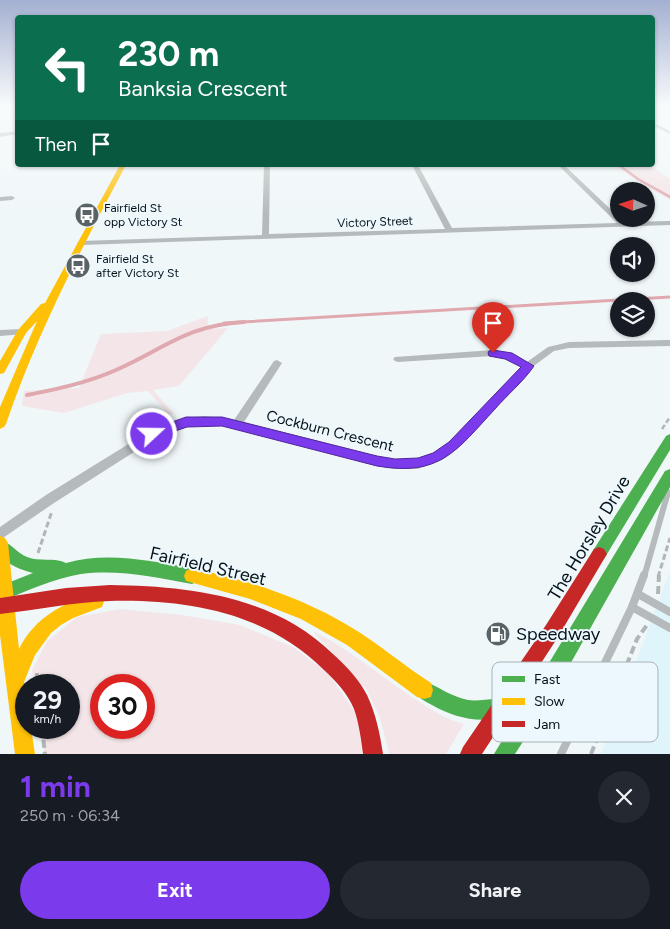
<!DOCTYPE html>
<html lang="en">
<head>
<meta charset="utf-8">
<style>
	body { margin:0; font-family:Figtree,sans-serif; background:#242831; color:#f1f3f6; height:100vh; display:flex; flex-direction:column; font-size:19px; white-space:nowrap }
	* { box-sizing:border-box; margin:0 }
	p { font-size:16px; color:#9ea1a6 }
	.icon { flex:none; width:28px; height:28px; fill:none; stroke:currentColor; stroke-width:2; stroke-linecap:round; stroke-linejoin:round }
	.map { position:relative; height:754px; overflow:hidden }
	.sheet { display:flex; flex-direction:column; background:#171b24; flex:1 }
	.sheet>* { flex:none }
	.hud { position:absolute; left:15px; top:15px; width:640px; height:152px; border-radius:5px; box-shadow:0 1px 4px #0004; background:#0b6e4f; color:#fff; overflow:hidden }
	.needle { width:32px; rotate:273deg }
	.buttons { position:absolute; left:610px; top:182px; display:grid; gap:10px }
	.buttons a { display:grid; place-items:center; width:45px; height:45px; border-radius:50%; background:#171b24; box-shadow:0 1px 4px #0004; font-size:25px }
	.speed { position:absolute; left:15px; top:674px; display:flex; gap:10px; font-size:25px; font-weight:700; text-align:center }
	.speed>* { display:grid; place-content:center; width:65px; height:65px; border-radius:50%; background:#171b24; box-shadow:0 1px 4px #0004; line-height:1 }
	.speed small { font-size:12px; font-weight:400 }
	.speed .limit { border:8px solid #d22; background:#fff; color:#111 }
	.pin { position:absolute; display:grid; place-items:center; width:42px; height:42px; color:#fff; margin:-51px -21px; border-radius:50% 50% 50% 0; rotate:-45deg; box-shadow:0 0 5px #0007 }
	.pin .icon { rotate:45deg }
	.me { position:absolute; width:55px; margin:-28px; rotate:69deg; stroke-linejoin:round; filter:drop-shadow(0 0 4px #0008) }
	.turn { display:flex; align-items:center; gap:18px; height:105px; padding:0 20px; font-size:22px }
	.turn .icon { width:65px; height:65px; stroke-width:2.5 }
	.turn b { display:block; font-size:35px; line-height:42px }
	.then { display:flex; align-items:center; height:48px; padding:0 20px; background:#0003; gap:10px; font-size:19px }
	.round { display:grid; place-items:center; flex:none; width:52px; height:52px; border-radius:26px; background:#242831 }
	.overview { display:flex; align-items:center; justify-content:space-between; height:85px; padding:0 20px }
	h1 { font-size:30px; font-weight:700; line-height:38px; color:#7c3aed }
	.primary-button { display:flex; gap:10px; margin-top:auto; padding:10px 20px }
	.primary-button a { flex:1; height:58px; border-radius:30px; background:#7c3aed; color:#fff; font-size:20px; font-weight:700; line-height:58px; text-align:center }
	.primary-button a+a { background:#242831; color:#f1f3f6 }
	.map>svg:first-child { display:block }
</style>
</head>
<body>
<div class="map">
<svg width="670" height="754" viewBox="0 0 670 754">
	<rect width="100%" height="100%" fill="#f0f7f9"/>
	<!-- built -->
	<polygon fill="#e0f4fb" points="670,571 670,754 601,754"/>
	<!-- green -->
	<g fill="#f4e6e8" fill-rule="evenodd">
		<polygon points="613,165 650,165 670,179 670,200 645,186"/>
		<polygon points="208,316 207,329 228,328 179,386 153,390 174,414 169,415 148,391 127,393 64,413 22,406 24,391 79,388 101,334 167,331"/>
		<path d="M120,609L182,615L240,625L293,647L328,673L358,716L362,754H44L40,728H69V685H34L32,670L47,641L77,617ZM101,685H144V728H101Z"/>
		<path d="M315,632C344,647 370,667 396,686C418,701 438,717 464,724L446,754H389L380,718L367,690L314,633Z"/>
	</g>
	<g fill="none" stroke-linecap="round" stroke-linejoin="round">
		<!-- stream-far2 -->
		<polyline stroke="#dfa9af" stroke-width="2.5" points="619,165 638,179 670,197"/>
		<!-- stream-far1 -->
		<polyline stroke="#dfa9af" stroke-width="3" points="224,323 670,297"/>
		<!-- stream -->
		<path stroke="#dfa9af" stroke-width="4" d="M27,395C57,389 87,383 116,370C164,349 187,325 244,322"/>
		<!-- path-far2 -->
		<polyline stroke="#b1b6b8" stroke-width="2.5" stroke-dasharray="5 2.5" stroke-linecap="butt" points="662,429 670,417"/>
		<!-- path-far1 -->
		<g stroke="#b1b6b8" stroke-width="3" stroke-dasharray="6 3" stroke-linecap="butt">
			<polyline points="38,553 52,511"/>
			<polyline points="658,577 670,538"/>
		</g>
		<!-- path -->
		<g stroke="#b1b6b8" stroke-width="4" stroke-dasharray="8 4" stroke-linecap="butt">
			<polyline points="658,594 659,575"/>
			<polyline points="37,673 37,685"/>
			<polyline points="42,728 45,754"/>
			<polyline points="591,754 637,639 647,625"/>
		</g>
		<!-- lane-far1 -->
		<polyline stroke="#b5bbbc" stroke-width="6" points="644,577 668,492"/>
		<!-- lane -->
		<g stroke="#b5bbbc" stroke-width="8">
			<polyline points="638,594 670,612"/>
			<polyline points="632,607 670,628"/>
			<polyline points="561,754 632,607 644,575"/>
		</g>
		<!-- street -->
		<g fill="#b5bbbc" fill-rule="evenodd">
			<polygon points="652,122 670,131 670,134 652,125"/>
			<polygon points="18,131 18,134 0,137 0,133"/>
			<polygon points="264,165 270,165 269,234 445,229 412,165 418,165 452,228 617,223 558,165 564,165 624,222 670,221 670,225 81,245 77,243 81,241 262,235"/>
			<polygon points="0,197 12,196 15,198 12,200 0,201"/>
			<polygon points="22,329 27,332 25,334 0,336 0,330"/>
			<polygon points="670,340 670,346 569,348 554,351 531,368 457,449 442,460 418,469 395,469 377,466 237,428 205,424 187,426 156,438 54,503 0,540 0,527 46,495 148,432 186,418 205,416 234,420 274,361 277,360 282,363 244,422 377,456 395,459 418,459 434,454 449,443 522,367 505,359 493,356 398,362 395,361 393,359 395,357 493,350 511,354 527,362 548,347 569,342"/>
		</g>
		<!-- fast -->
		<g fill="#4caf50" fill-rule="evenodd">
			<polygon points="670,434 670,450 604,559 599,561 594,559 591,554 594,549 666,436"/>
			<polygon points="670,469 670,487 551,698 515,754 494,754 665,471"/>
			<path d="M0,540C10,542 17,553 27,557C39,562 55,557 66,563C107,551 151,561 192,568L198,571L200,576L198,581L192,584C155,577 118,569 81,574C55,578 24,592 0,602V586L33,573C21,570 9,565 0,556Z"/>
			<path d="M424,681C439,687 452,697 468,700C481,702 496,696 508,701L510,708L508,715C482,725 455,718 432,705C424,701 418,698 415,690L417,683Z"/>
		</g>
		<!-- slow -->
		<g fill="#ffc107" fill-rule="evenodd">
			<path d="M120,165H126C81,249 37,333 6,424L4,427L0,429V407L37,321L26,333L4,373L0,374V361L18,330L41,304L45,303Z"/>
			<path d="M0,536L5,538L8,543L19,649C35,617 63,603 96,593L102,595L104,601L102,607L73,618L61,625L51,633L35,655L24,682L26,695V728H31L35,754H15L0,635Z"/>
			<path d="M192,568C247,580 301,597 349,626C378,643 403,665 431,683L433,690L431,697L424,699L417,697L347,645L301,619L250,599L186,581L184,576L186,571Z"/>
		</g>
		<!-- jam -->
		<g fill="#c62828" fill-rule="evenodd">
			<polygon points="599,547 604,549 607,554 604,559 558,637 482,754 460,754 463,747 546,625 594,549"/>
			<path d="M110,585C189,586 274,596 333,654C346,666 359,679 367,695C376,714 380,734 383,754H363C361,739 359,723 354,709C348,694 336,681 324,670C267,613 188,599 110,601C72,602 37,610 0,614V598L66,588Z"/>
		</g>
	</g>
	<!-- sky -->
	<linearGradient id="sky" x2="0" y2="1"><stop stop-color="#a4b0d1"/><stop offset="0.5" stop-color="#f8fbfc"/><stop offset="1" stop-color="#f8fbfc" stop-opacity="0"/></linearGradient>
	<rect width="670" height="213" fill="url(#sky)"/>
	<!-- route -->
	<path fill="#7c3aed" stroke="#51269a" d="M493,350L512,353L534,366C523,382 507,395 495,409C456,451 440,477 377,466L222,426L187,427L152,439L147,438L146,434L147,431L186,417H222L377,456L395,459L418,458L433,453L449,442L521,367L505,359L489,356L488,353L489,351Z"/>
	<!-- icons -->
	<defs>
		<symbol id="bus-disc" viewBox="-11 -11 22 22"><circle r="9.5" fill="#596265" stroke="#ecf8fd"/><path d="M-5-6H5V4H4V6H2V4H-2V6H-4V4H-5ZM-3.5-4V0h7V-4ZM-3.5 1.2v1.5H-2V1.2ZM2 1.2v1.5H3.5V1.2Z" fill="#fff"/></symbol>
		<symbol id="fuel-disc" viewBox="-11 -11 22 22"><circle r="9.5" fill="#596265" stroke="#ecf8fd"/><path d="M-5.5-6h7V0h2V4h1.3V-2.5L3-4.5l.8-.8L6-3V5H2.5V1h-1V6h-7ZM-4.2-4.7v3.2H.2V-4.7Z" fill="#fff"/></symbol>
	</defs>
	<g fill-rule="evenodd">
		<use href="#bus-disc" x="73" y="201" width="28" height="28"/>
		<use href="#bus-disc" x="64" y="252" width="28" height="28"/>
		<use href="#fuel-disc" x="484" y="620" width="28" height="28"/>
	</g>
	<g text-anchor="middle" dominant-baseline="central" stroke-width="4" stroke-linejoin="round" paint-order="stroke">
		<!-- far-poi labels -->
		<g font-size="12" fill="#071115" stroke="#ecf8fd" text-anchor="start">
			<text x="104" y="208">Fairfield St<tspan x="104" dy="14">opp Victory St</tspan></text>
			<text x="96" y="259">Fairfield St<tspan x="96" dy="14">after Victory St</tspan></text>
		</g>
		<!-- far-street labels -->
		<g font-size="12" fill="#071115" stroke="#ecf8fd">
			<text transform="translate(375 222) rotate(-2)">Victory Street</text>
		</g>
		<!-- street labels -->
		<g font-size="15" fill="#071115" stroke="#ecf8fd">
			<text transform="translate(330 431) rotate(14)">Cockburn Crescent</text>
		</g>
		<!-- near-street labels -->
		<g font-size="18" fill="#071115" stroke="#ecf8fd">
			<text transform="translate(589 538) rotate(-59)">The Horsley Drive</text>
			<text transform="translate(208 566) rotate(13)">Fairfield Street</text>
		</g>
		<!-- near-poi labels -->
		<g font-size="18" fill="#071115" stroke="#ecf8fd" text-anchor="start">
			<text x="516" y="634">Speedway</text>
		</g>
	</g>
	<!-- legend -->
	<rect x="492" y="662" width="166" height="80" rx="8" fill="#ecf8fd" stroke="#a7b3b7" stroke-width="1"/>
	<rect x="502" y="676" width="23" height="6" fill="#4caf50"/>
	<rect x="502" y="698" width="23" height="7" fill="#ffc107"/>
	<rect x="502" y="721" width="23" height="6" fill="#c62828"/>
	<g font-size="14" fill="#071115">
		<text x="534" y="684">Fast</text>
		<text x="534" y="706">Slow</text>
		<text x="534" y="729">Jam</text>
	</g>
</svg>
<div class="buttons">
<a><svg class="needle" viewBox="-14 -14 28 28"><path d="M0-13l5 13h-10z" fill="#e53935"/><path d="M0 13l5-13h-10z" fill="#9ea1a6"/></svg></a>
<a><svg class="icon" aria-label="sound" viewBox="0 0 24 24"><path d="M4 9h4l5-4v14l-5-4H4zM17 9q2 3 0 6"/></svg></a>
<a><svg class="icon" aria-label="layers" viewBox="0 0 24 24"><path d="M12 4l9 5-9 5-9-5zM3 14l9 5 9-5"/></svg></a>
</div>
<div class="speed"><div>29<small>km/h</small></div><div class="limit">30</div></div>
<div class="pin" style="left:493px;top:353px;background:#d93025"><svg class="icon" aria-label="arrive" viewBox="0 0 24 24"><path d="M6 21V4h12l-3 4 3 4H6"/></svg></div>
<svg class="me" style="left:152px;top:434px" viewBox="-20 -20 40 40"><circle r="17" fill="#7c3aed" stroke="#fff" stroke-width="3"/><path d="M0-11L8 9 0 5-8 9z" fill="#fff"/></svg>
<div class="hud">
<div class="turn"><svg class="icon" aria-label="left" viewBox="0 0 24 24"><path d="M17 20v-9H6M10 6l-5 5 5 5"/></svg><div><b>230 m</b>Banksia Crescent</div></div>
<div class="then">Then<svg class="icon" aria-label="arrive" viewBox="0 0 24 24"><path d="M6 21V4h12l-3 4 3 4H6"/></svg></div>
</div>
</div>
<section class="sheet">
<div class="overview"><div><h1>1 min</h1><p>250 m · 06:34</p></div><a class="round"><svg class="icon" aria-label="close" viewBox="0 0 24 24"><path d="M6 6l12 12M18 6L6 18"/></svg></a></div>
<div class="primary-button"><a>Exit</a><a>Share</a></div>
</section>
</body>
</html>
